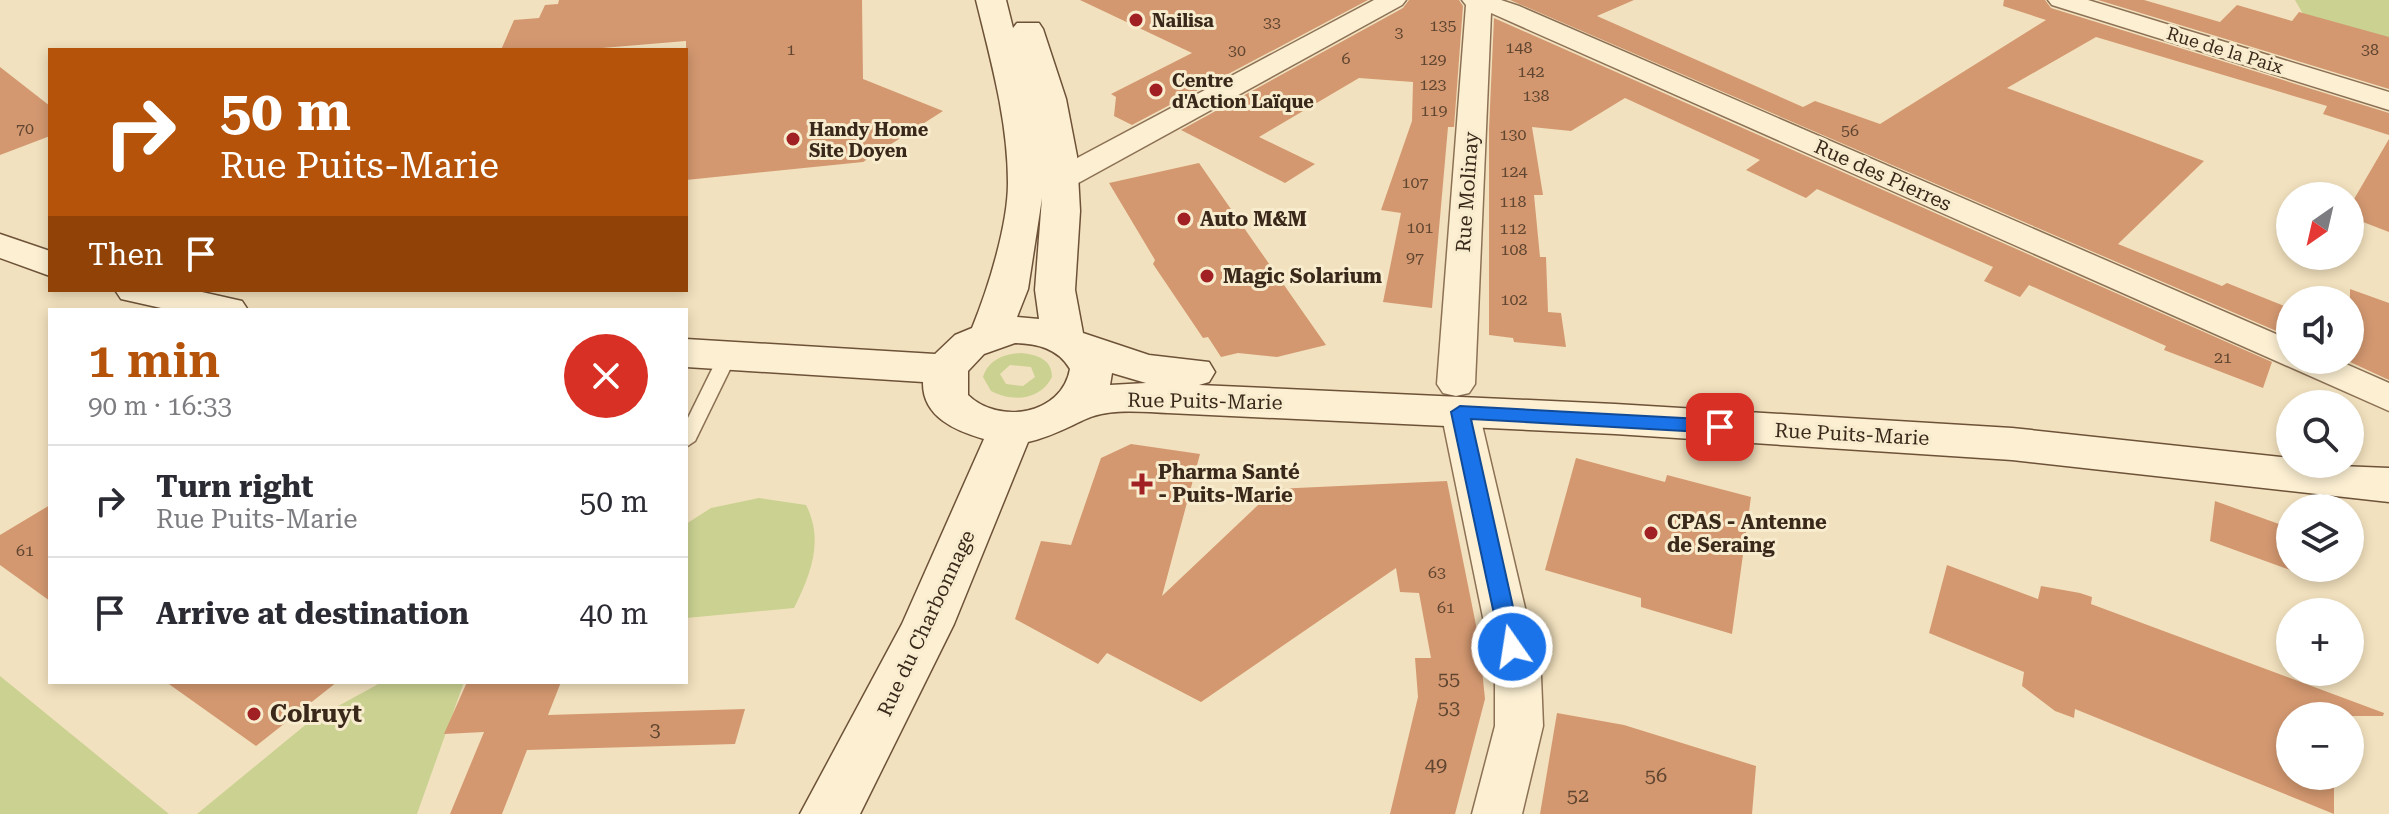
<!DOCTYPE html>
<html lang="en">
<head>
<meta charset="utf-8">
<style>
	body { margin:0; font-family:"Roboto Serif",serif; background:#f7f7f7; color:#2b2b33; height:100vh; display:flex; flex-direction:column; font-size:30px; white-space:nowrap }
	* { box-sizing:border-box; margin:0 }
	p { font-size:26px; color:#7c7c81 }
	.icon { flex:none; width:44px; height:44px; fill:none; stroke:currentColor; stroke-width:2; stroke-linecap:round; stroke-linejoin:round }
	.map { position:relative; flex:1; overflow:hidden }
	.panel { position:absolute; left:48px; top:308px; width:640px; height:376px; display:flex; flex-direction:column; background:#fff; border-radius:0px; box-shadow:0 4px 12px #0003 }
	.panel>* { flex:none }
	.top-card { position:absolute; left:48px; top:48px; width:640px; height:244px; border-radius:0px; box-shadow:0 4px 12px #0003; background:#b45309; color:#fff; overflow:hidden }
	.needle { width:52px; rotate:214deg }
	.tools { position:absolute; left:2276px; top:182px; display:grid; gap:16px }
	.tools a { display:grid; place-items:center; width:88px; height:88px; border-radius:50%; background:#fff; box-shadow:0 4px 12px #0003; font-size:40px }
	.pin { position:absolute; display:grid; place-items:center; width:68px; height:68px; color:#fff; margin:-34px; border-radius:16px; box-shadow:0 4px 12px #0006 }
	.me { position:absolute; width:88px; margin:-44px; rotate:347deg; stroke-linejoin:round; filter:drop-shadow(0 0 6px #0008) }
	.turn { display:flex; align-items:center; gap:28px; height:168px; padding:0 40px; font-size:36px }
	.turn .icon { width:104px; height:104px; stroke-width:2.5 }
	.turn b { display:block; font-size:56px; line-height:68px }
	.then { display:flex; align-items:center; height:76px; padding:0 40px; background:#0003; gap:16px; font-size:30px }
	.round { display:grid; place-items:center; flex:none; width:84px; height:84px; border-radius:42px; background:#f7f7f7 }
	.headline { display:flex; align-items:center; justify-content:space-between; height:136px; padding:0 40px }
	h1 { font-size:48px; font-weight:600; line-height:60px; color:#b45309 }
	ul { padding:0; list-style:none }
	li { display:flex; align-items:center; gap:24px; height:112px; padding:0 40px; border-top:2px solid #e1e1e2 }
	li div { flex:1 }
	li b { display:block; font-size:30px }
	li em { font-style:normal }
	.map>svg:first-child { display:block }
</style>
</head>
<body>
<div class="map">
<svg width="2389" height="814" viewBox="0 0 2389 814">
	<rect width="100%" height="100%" fill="#f2e1be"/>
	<!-- green -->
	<g fill="#cad191" fill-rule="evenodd">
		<polygon points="2295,0 2389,0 2389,41 2303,14"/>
		<path d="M1022,353C1037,355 1052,359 1052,377C1040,401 1012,402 991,391L983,377C989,359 1004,354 1022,353ZM1010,365L1031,367L1035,377L1023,386L1006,384L1000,374Z"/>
		<path d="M759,498L806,505C824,540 811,574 794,608L686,618V524L711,508Z"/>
		<polygon points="0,676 169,814 0,814"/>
		<polygon points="382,682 464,682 417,814 197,814 309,722"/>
	</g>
	<!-- building -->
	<g fill="#d39870">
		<polygon points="559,0 862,0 863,79 943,111 863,162 686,180 686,41 578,50 501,50 514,20 539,18 545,5 558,4"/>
		<polygon points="1080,0 1368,0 1132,125 1114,116 1116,97 1111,94 1192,53"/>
		<polygon points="1409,0 1459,0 1463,6 1454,127 1448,127 1432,308 1383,302 1401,213 1381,210 1412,121 1413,82 1359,78 1259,137 1315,164 1285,183 1181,130 1403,8"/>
		<polygon points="1510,0 1634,0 1597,16 1803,107 1815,101 1880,124 2046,20 2003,6 2004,0 2045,0 2051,8 2389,113 2389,135 2323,114 2327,106 2096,37 2007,88 2204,161 2118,244 2222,286 2227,283 2289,308 2281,333"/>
		<polygon points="2098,0 2144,0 2220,22 2237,5 2292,21 2299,12 2389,37 2389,89"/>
		<polygon points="1494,18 2272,362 2263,388 2164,350 2166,346 2029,285 2020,297 1984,281 1993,267 1817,189 1806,198 1746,170 1760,160 1625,98 1571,131 1532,127 1543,195 1534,195 1540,257 1546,257 1548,312 1561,313 1566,347 1514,342 1513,338 1489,335 1489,129"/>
		<polygon points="0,67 50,106 50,136 0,155"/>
		<polygon points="2389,139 2389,232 2350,217 2350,206"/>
		<polygon points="1199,163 1251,238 1326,345 1277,357 1238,353 1221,357 1208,337 1203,338 1153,264 1155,260 1109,183"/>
		<polygon points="2350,289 2389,303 2389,380 2350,362"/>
		<polygon points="1131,444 1200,454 1162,596 1275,489 1447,481 1479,640 1485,699 1455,814 1390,814 1418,697 1415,658 1431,658 1419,593 1400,592 1396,568 1201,702 1107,653 1098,664 1015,619 1041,541 1071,545 1101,458"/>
		<polygon points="1576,458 1665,482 1667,475 1751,497 1732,634 1641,607 1641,598 1545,570"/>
		<polygon points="2215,501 2290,528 2290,570 2210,541"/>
		<polygon points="50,505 50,601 0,565 0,535"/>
		<polygon points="1947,565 2038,599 2041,586 2080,593 2092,597 2091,604 2384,713 2383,716 2290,716 2290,776 2334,776 2334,814 2075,709 2074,718 2055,711 2022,686 2024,672 1929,633"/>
		<polygon points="166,682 337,682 256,746"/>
		<polygon points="467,682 561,682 548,715 745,709 735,744 527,750 502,814 450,814 484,732 444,734"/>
		<polygon points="1557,713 1624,725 1756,766 1752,814 1540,814"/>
	</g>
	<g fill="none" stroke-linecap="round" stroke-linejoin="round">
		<defs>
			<polygon id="lane" points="728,349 737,355 695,441 686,447 686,422 719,355"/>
			<g id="street">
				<polygon points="1374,0 1406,0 1402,5 1071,187 1049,187 1044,180 1049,173"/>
				<polygon points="1462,0 1501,0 1519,6 2290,340 2290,360 2337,360 2389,383 2389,411 1491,13 1475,384 1469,393 1456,396 1443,393 1437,384 1466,5"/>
				<polygon points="2048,0 2088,0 2389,92 2389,110 2052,5"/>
				<polygon points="1460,399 1473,403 1479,412 1541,676 1543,726 1522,814 1472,814 1495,726 1495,676 1441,412 1447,403"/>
			</g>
			<g id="secondary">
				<path d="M976,0H1006L1013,28L1017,23H1039L1043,29L1066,99L1077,156L1080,211L1075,290L1083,333L1149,355L1209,362L1215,372L1209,382L1199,385L1615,404L2012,428L2290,458V464L2389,468V502L2012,460L1615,434L1168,413C1144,412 1109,408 1086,419C1066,428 1050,437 1028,442L954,624L860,814H800L902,624L984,439C956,431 922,417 923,382L686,367V339L935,354L955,335L972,328C988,289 1008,225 1008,183C1008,121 991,61 976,0ZM1042,198L1035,290L1039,319L1017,317L1028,289ZM1015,343C1037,344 1058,348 1070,369C1062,415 999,425 968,395V371L984,354ZM1112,373L1146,383L1110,385Z"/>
				<polygon points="0,234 50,251 50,276 0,258"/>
				<polygon points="115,290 193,290 242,301 248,310 170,310 121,299"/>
			</g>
		</defs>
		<!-- lane casing -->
		<use href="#lane" stroke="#8c7155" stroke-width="3"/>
		<!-- street casing -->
		<use href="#street" stroke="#8c7155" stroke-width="3"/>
		<!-- secondary casing -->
		<use href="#secondary" stroke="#6d5238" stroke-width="3"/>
		<!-- lane -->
		<use href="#lane" fill="#fcefd2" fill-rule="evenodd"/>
		<!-- street -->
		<use href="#street" fill="#fcefd2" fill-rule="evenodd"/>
		<!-- secondary -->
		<use href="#secondary" fill="#fcefd2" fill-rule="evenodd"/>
	</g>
	<!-- route -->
	<polygon fill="#1a73e8" stroke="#114b97" stroke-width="2" points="1460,406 1720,420 1730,427 1720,433 1471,419 1522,647 1519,653 1504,653 1501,647 1451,412"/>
	<!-- markers -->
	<g fill="#a02023" stroke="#f8ecce" stroke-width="3">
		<circle cx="1136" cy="20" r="8"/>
		<circle cx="1156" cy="90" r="8"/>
		<circle cx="793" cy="139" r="8"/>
		<circle cx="1184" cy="219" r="8"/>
		<circle cx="1207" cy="276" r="8"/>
		<path d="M1138 472h8v8h8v8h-8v8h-8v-8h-8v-8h8z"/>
		<circle cx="1651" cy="533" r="8"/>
		<circle cx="254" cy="714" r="8"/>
	</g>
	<g text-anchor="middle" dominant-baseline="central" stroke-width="6" stroke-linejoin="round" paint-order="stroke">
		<!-- number labels -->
		<g font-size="16" fill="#604530">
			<text x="1272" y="22">33</text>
			<text x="1443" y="25">135</text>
			<text x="1399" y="32">3</text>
			<text x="1519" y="47">148</text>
			<text x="791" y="49">1</text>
			<text x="2370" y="49">38</text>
			<text x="1237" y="50">30</text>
			<text x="1346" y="58">6</text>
			<text x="1433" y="59">129</text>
			<text x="1531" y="71">142</text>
			<text x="1433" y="84">123</text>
			<text x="1536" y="95">138</text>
			<text x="1434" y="110">119</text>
			<text x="25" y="128">70</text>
			<text x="1850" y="130">56</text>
			<text x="1513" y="134">130</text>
			<text x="1514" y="171">124</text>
			<text x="1415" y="182">107</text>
			<text x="1513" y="201">118</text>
			<text x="1420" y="227">101</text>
			<text x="1513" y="228">112</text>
			<text x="1514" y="249">108</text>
			<text x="1415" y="257">97</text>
			<text x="1514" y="299">102</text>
			<text x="2223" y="357">21</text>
			<text x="25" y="550">61</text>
			<text x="1437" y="572">63</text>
			<text x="1446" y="607">61</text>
		</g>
		<!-- far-poi labels -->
		<g font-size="18" font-weight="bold" fill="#3a291b" stroke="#f8ecce" text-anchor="start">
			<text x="1152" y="20">Nailisa</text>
			<text x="1172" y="80">Centre<tspan x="1172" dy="21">d'Action Laïque</tspan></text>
			<text x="809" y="129">Handy Home<tspan x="809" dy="21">Site Doyen</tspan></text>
		</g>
		<!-- far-street labels -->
		<g font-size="18" fill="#3a291b" stroke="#f8ecce">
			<text transform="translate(2225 50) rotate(17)">Rue de la Paix</text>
		</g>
		<!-- street labels -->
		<g font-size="20" fill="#3a291b" stroke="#f8ecce">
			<text transform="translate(1883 175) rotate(24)">Rue des Pierres</text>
			<text transform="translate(1467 192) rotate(-86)">Rue Molinay</text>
			<text transform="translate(1205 401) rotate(1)">Rue Puits-Marie</text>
			<text transform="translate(1852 434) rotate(3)">Rue Puits-Marie</text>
			<text transform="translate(926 623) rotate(-65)">Rue du Charbonnage</text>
		</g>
		<!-- poi labels -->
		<g font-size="20" font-weight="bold" fill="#3a291b" stroke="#f8ecce" text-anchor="start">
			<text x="1200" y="219">Auto M&amp;M</text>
			<text x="1223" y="276">Magic Solarium</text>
			<text x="1158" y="472">Pharma Santé<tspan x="1158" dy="23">- Puits-Marie</tspan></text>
			<text x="1667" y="522">CPAS - Antenne<tspan x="1667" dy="23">de Seraing</tspan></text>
		</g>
		<!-- near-number labels -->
		<g font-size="20" fill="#604530">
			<text x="1449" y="678">55</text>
			<text x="1449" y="707">53</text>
			<text x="655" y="729">3</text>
			<text x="1436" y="764">49</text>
			<text x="1656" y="775">56</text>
			<text x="1578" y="795">52</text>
		</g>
		<!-- near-poi labels -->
		<g font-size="24" font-weight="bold" fill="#3a291b" stroke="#f8ecce" text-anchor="start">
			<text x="270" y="714">Colruyt</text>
		</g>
	</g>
</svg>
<div class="tools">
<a><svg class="needle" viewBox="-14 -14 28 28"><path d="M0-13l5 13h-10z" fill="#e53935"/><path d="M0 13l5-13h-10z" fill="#7c7c81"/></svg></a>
<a><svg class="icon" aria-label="sound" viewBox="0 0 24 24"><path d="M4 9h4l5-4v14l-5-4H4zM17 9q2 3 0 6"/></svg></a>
<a><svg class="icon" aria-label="search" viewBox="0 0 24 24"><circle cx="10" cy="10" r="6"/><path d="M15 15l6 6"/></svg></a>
<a><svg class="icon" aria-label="layers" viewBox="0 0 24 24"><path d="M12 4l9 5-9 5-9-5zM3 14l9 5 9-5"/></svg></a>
<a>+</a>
<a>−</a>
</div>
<div class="pin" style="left:1720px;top:427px;background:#d93025"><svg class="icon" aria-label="arrive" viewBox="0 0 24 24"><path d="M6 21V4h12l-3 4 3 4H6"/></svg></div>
<svg class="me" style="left:1512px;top:647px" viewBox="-20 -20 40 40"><circle r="17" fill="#1a73e8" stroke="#fff" stroke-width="3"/><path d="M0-11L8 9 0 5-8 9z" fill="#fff"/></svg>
<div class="top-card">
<div class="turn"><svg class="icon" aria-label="right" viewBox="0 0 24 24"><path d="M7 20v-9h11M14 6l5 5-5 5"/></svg><div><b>50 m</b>Rue Puits-Marie</div></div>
<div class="then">Then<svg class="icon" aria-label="arrive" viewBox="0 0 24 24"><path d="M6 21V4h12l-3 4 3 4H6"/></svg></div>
</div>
<section class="panel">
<div class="headline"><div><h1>1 min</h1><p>90 m · 16:33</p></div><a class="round" style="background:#d93025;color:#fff"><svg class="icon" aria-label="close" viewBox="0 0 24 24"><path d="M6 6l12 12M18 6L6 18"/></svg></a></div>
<ul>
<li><svg class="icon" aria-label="right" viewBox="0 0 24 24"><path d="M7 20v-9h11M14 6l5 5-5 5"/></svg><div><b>Turn right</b><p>Rue Puits-Marie</p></div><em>50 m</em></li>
<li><svg class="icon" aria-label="arrive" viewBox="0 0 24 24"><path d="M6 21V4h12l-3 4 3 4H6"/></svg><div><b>Arrive at destination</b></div><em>40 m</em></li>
</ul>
</section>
</div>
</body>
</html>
